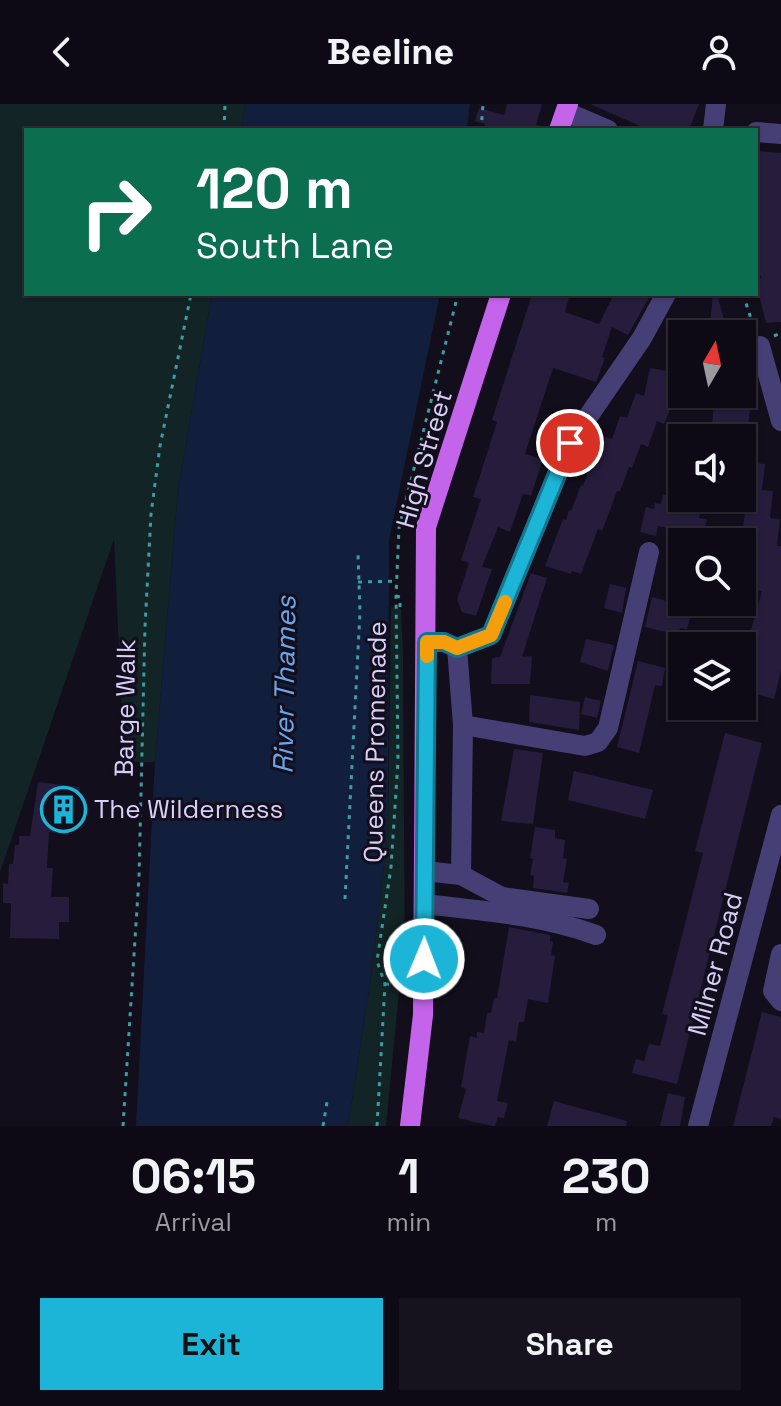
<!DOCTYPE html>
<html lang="en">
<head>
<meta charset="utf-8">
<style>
	body { margin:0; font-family:"Space Grotesk",sans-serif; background:#17131e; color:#f1f3f6; height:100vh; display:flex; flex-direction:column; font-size:30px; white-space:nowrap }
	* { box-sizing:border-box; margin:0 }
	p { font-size:26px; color:#9b9aa0 }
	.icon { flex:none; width:44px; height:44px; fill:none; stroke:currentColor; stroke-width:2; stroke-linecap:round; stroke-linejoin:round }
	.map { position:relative; height:1022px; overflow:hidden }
	.drawer { display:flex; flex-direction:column; background:#0e0a15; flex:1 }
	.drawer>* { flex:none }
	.top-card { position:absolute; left:24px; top:24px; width:734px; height:168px; border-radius:0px; box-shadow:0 2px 6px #0004,0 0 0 2px #2e2b34; background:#0b6e4f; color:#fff; overflow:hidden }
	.needle { width:52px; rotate:9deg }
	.tools { position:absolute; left:668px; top:216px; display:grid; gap:16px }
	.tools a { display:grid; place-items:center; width:88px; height:88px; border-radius:0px; background:#0e0a15; box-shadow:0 2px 6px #0004,0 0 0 2px #2e2b34; font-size:40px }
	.pin { position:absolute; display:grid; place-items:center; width:68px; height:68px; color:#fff; margin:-34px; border:4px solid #fff; border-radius:50%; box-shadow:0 2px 8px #0007 }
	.me { position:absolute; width:88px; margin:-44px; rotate:1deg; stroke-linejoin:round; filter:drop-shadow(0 0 6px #0008) }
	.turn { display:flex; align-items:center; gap:28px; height:168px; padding:0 40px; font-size:36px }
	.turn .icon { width:104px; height:104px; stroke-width:2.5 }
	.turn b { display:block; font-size:56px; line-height:68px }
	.eta { display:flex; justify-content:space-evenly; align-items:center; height:136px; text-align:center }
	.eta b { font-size:48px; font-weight:700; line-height:56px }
	.cta { display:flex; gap:16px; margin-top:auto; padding:16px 40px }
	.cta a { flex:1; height:92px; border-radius:0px; background:#1cb5d8; color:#111; font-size:32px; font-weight:700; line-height:92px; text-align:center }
	.cta a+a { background:#17131e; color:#f1f3f6 }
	header { display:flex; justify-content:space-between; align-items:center; height:104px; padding:0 40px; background:#0e0a15; font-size:36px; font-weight:700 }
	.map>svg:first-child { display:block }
</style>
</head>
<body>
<header><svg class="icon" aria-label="back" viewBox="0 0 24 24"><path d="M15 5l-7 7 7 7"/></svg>Beeline<svg class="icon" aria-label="person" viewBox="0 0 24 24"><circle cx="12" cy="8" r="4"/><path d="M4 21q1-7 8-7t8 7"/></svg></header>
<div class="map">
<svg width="781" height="1022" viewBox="0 0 781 1022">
	<rect width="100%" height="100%" fill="#120e1c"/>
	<!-- green -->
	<g fill="#122425">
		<polygon points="0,0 245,0 241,26 26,26 26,190 212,190 178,386 155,658 124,658 114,435 0,768"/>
		<polygon points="391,503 401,505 403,548 405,877 400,878 386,1022 348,1022 370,880 388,727"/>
	</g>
	<!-- water -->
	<g fill="#121f3c">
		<polygon points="245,0 470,0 467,26 241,26"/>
		<polygon points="212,190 440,190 389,436 388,727 370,880 348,1022 136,1022 155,658 178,386"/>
	</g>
	<!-- building -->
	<g fill="#251d3b">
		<polygon points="507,0 542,0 536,21 541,22 540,26 483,26 485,20 475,17 479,4 504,11"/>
		<polygon points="590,0 699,0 689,26 649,26"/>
		<polygon points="756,47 781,49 781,218 766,219 756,179 756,176 761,174 756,156"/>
		<polygon points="532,190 570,190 565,208 599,220 614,190 651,190 628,231 612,223 602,253 605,254 596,278 553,264 525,350 543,355 531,392 523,390 510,428 498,423 482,463 492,465 476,512 462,508 457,496 469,459 461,456 481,395 473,393 497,318 492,316"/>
		<polygon points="713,190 717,190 728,230 709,230"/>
		<polygon points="650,264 679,269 674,296 664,320 657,317 648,343 641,340 632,364 629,363 620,387 617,387 602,427 598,425 581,470 572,467 571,470 545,462 563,415 566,416 569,406 571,407 581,381 583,382 592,357 596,358 605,333 612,335 620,312 627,314 636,289 644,292"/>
		<polygon points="715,290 740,290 738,304 750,305 747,331 757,333 755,359 765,360 762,386 773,387 770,414 780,415 777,442 781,442 781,567 774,595 742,586 746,544 762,487 756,486 758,460 749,459 752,432 742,431 745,408 742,404 742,334 721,334 721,322 712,321"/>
		<polygon points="663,391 689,394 688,398 696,399 694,406 701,408 699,414 707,415 701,438 685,436 686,428 658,422 656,432 640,428 646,403 654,405 655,399 661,400"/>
		<polygon points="531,469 547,474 522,553 532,552 530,580 491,580 492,554 500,553"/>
		<polygon points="610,480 626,484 622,509 604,504"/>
		<polygon points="652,493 675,499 694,498 687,525 680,524 678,531 645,523"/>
		<polygon points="586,535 614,541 608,567 580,558"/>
		<polygon points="638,557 665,564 662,582 655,581 639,649 617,643"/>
		<polygon points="530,591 580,598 579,626 529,618"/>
		<polygon points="585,593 601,597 597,614 581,610"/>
		<polygon points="725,629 762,639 677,980 632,969 636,955 644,957 649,940 660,942 668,911 662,910 703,749 695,747"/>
		<polygon points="514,645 543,649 533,720 501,717"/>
		<polygon points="574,667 653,686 645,715 568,696"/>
		<polygon points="38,678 80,683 78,709 71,715 68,731 49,728 47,764 53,764 51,793 69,793 69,818 59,818 59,835 10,834 11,799 3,799 3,779 8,780 9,760 13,760 15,741 19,741 19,732 30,732"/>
		<polygon points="535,723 555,726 555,734 565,736 563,754 567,755 563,778 569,779 567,789 533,784 534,772 530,771 533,755 530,754"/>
		<polygon points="509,823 550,831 550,837 553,838 551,851 555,852 548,899 528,895 524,918 519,918 516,938 509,936 497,997 508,999 504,1014 498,1013 495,1022 492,1022 458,1014 466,985 461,983 470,932 477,934 477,928 484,929 487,909 491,909 494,894 497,894"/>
		<polygon points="762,908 781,913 781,1015 774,1013 771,1022 733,1022"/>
		<polygon points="668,989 685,993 680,1022 660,1022"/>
		<polygon points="554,997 627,1017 626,1022 547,1022"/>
	</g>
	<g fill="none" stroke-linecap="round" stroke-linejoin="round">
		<!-- path -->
		<g stroke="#3c9ea0" stroke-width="3" stroke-dasharray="4 6" stroke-linecap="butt">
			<polyline points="224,26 225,0"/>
			<polyline points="481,26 483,0"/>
			<polyline points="743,190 754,224"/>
			<polyline points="774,232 781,229"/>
			<polyline points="358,478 397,477"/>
			<polyline points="396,492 400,493 400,503 404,503"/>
			<polyline points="345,795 360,508 358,451"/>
			<polyline points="385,880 403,881"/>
			<polyline points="123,1022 139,773 145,523 151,410 160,342 191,190"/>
			<polyline points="323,1022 327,998"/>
			<polyline points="377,1022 385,880 377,857 391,763 398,657 396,492 399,424 458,190"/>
		</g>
		<!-- minor -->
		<g stroke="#463f75" stroke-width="20">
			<polyline points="566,8 608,26"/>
			<polyline points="713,26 716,0"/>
			<polyline points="756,28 781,30"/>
			<polyline points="760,242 781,317"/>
			<polyline points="457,544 491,531 570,339 642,234 666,190"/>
			<polyline points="457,544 463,621 461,771"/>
			<polyline points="463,621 585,642 598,638 608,624 649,448"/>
			<polyline points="424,767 461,771 502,793 589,805"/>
			<path d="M424,800C483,807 541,811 596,831"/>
			<polyline points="781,850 773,887 781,897"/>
			<polyline points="698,1022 781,711"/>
		</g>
		<!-- major -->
		<g stroke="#c464eb" stroke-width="20">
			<polyline points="559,26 568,0"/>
			<polyline points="410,1022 423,911 426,423 501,190"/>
		</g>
	</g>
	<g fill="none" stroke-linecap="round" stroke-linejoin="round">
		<defs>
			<polyline id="route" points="424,855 427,538 444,538 457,544 491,531 570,339"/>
		</defs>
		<!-- route casing -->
		<use href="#route" stroke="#12768c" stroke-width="20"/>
		<!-- route -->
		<use href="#route" stroke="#1cb5d8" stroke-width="14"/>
		<!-- slow -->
		<polyline stroke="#f59e0b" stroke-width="14" points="427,552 427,538 444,538 457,544 491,531 505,498"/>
	</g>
	<!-- icons -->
	<defs>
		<symbol id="building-ring" viewBox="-11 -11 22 22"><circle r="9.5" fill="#120e1c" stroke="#1cb5d8" stroke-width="1.5"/><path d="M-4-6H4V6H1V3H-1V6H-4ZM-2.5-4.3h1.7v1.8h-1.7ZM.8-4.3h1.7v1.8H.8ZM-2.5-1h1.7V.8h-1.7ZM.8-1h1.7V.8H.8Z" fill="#1cb5d8"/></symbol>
	</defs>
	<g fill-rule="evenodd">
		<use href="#building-ring" x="38" y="680" width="51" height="51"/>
	</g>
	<g text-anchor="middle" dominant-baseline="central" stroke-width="6" stroke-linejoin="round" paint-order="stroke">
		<!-- street labels -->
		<g font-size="26" fill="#d8cff9" stroke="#120e1c">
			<text transform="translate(424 355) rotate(-74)">High Street</text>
			<text transform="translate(125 604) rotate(-89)">Barge Walk</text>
			<text transform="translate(375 638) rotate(-89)">Queens Promenade</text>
			<text transform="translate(715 860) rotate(-75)">Milner Road</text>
		</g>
		<!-- poi labels -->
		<g font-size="26" fill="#d8cff9" stroke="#120e1c" text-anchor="start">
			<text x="94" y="705">The Wilderness</text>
		</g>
		<!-- water labels -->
		<g font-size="28" font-style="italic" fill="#6aa5ec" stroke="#120e1c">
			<text transform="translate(284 581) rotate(-89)">River Thames</text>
		</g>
	</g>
</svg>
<div class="tools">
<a><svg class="needle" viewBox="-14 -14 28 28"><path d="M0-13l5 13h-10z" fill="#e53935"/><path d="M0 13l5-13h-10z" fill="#9b9aa0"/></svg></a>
<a><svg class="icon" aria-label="sound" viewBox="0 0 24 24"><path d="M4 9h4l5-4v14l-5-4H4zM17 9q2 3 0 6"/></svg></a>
<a><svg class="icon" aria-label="search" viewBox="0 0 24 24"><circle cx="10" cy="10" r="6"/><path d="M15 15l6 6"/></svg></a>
<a><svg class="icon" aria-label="layers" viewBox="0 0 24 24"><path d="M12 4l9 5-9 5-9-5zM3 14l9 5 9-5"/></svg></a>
</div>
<div class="pin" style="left:570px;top:339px;background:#d93025"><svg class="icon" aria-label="arrive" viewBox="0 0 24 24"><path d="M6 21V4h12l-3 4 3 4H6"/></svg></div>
<svg class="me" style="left:424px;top:855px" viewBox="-20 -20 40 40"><circle r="17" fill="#1cb5d8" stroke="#fff" stroke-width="3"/><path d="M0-11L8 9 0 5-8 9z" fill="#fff"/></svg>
<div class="top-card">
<div class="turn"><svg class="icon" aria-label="right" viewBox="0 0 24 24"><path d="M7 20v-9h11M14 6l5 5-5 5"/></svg><div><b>120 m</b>South Lane</div></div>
</div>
</div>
<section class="drawer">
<div class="eta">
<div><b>06:15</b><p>Arrival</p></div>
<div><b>1</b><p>min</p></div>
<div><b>230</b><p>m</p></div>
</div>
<div class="cta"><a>Exit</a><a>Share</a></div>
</section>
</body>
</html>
